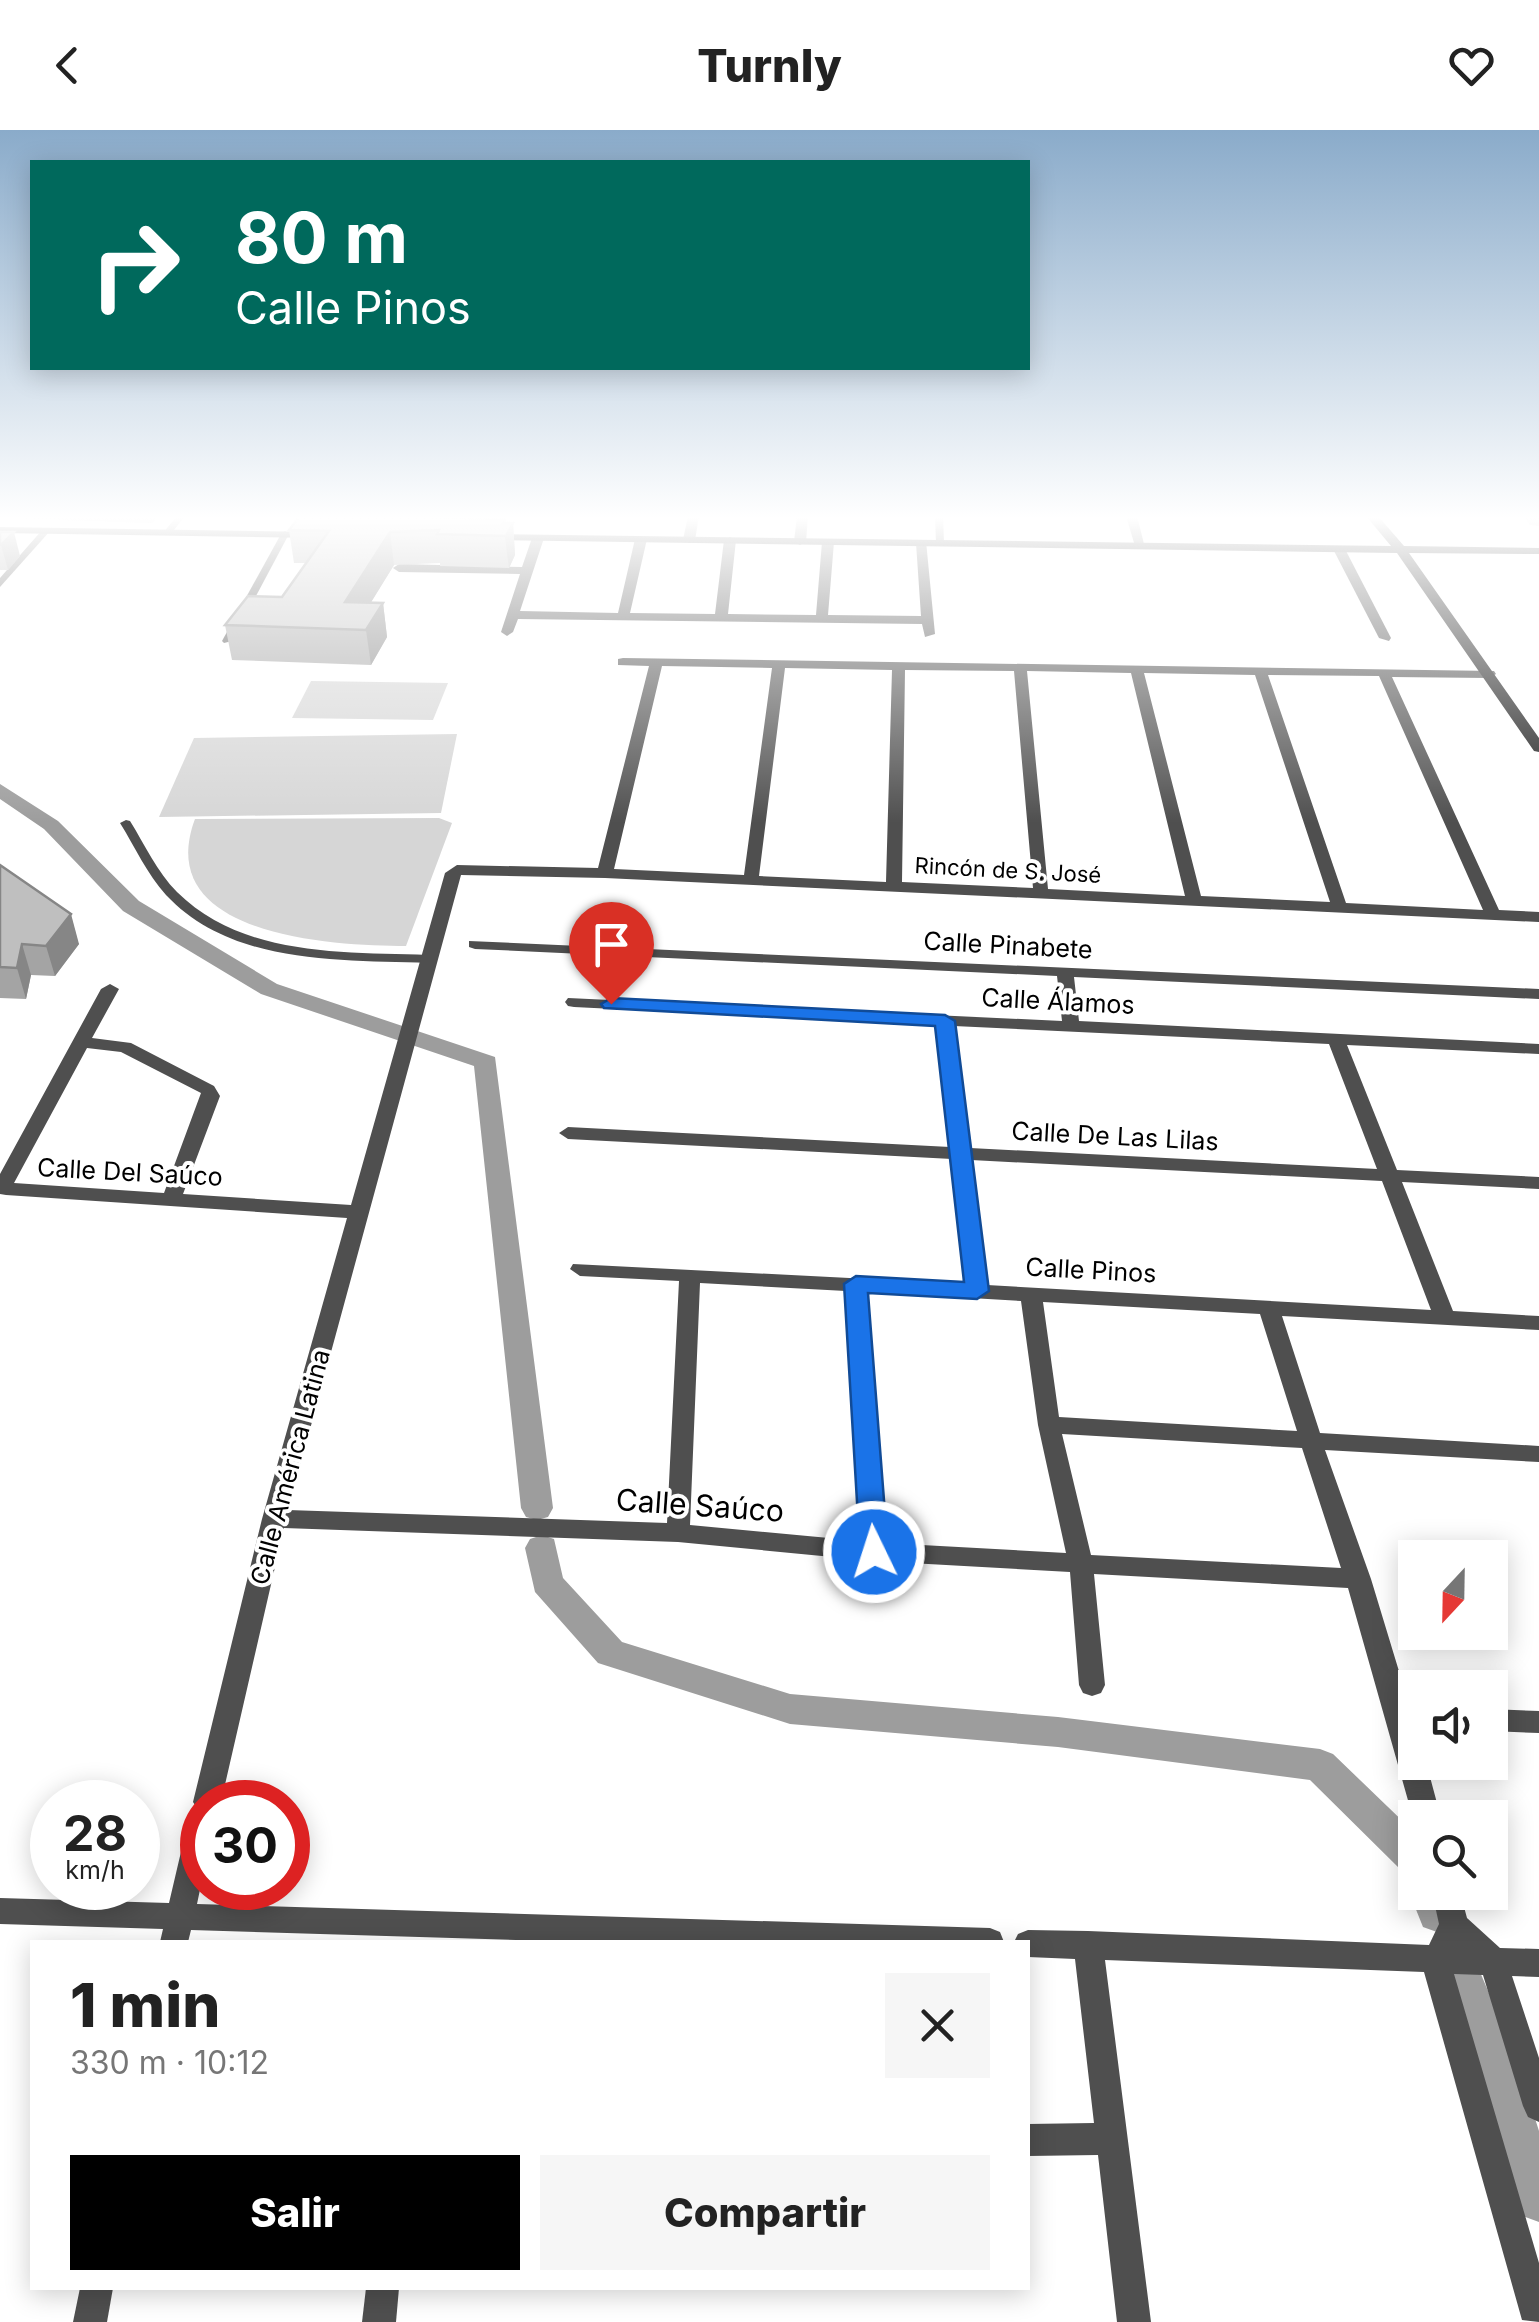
<!DOCTYPE html>
<html lang="es">
<head>
<meta charset="utf-8">
<style>
	body { margin:0; font-family:Inter,sans-serif; background:#f6f6f6; color:#222; height:100vh; display:flex; flex-direction:column; font-size:38px; white-space:nowrap }
	* { box-sizing:border-box; margin:0 }
	p { font-size:32px; color:#767676 }
	.icon { flex:none; width:55px; height:55px; fill:none; stroke:currentColor; stroke-width:2; stroke-linecap:round; stroke-linejoin:round }
	.map { position:relative; flex:1; overflow:hidden }
	.drawer { position:absolute; left:30px; top:1810px; width:1000px; height:350px; display:flex; flex-direction:column; background:#fff; border-radius:0px; box-shadow:0 5px 25px #0003 }
	.drawer>* { flex:none }
	.top-card { position:absolute; left:30px; top:30px; width:1000px; height:210px; border-radius:0px; box-shadow:0 5px 25px #0003; background:#00695c; color:#fff; overflow:hidden }
	.needle { width:65px; rotate:202deg }
	.fabs { position:absolute; left:1398px; top:1410px; display:grid; gap:20px }
	.fabs a { display:grid; place-items:center; width:110px; height:110px; border-radius:0px; background:#fff; box-shadow:0 5px 25px #0003; font-size:50px }
	.speed { position:absolute; left:30px; top:1650px; display:flex; gap:20px; font-size:50px; font-weight:700; text-align:center }
	.speed>* { display:grid; place-content:center; width:130px; height:130px; border-radius:50%; background:#fff; box-shadow:0 5px 25px #0003; line-height:1 }
	.speed small { font-size:25px; font-weight:400 }
	.speed .limit { border:15px solid #d22; background:#fff; color:#111 }
	.pin { position:absolute; display:grid; place-items:center; width:85px; height:85px; color:#fff; margin:-102px -42px; border-radius:50% 50% 50% 0; rotate:-45deg; box-shadow:0 0 10px #0007 }
	.pin .icon { rotate:45deg }
	.me { position:absolute; width:110px; margin:-55px; rotate:356deg; stroke-linejoin:round; filter:drop-shadow(0 0 8px #0008) }
	.turn { display:flex; align-items:center; gap:35px; height:210px; padding:0 40px; font-size:45px }
	.turn .icon { width:130px; height:130px; stroke-width:2.5 }
	.turn b { display:block; font-size:70px; line-height:85px }
	.round { display:grid; place-items:center; flex:none; width:105px; height:105px; border-radius:0px; background:#f6f6f6 }
	.overview { display:flex; align-items:center; justify-content:space-between; height:170px; padding:0 40px }
	h1 { font-size:60px; font-weight:800; line-height:75px }
	.cta { display:flex; gap:20px; margin-top:auto; padding:20px 40px }
	.cta a { flex:1; height:115px; border-radius:0px; background:#000; color:#fff; font-size:40px; font-weight:800; line-height:115px; text-align:center }
	.cta a+a { background:#f6f6f6; color:#222 }
	header { display:flex; justify-content:space-between; align-items:center; height:130px; padding:0 40px; background:#fff; font-size:45px; font-weight:800 }
	.map>svg:first-child { display:block }
</style>
</head>
<body>
<header><svg class="icon" aria-label="back" viewBox="0 0 24 24"><path d="M15 5l-7 7 7 7"/></svg>Turnly<svg class="icon" aria-label="heart" viewBox="0 0 24 24"><path d="M12 20l-8-8c-3-5 5-10 8-4 3-6 11-1 8 4z"/></svg></header>
<div class="map">
<svg width="1539" height="2192" viewBox="0 0 1539 2192">
	<rect width="100%" height="100%" fill="#fff"/>
	<!-- green -->
	<g fill="#d6d6d6">
		<polygon points="311,551 448,553 433,590 292,588"/>
		<polygon points="457,604 441,683 159,687 194,608"/>
		<path d="M439,688L452,693L406,816C332,816 151,806 195,689Z"/>
	</g>
	<g fill="none" stroke-linecap="round" stroke-linejoin="round">
		<!-- canal -->
		<g fill="#9d9d9d" fill-rule="evenodd">
			<polygon points="0,654 58,691 139,771 277,854 495,927 553,1378 548,1387 537,1390 526,1387 521,1378 474,936 261,864 123,781 44,699 0,669"/>
			<polygon points="542,1405 554,1409 563,1448 622,1512 790,1564 1058,1587 1320,1619 1333,1624 1415,1703 1415,1745 1401,1740 1310,1650 1058,1617 790,1594 598,1533 535,1462 525,1418 530,1409"/>
			<polygon points="1415,1750 1415,1762 1449,1762 1457,1784 1451,1797 1437,1802 1423,1797 1409,1762"/>
			<polygon points="1457,1815 1471,1821 1512,1917 1539,2001 1539,2092 1523,2086 1517,2070 1470,1917 1437,1834 1443,1821"/>
		</g>
		<!-- lane -->
		<g fill="#4f4f4f" fill-rule="evenodd">
			<polygon points="177,386 185,386 170,405 164,405 163,403"/>
			<polygon points="935,386 943,386 944,413 940,416 936,413"/>
			<polygon points="43,399 50,401 0,457 0,448"/>
			<polygon points="285,401 289,404 232,511 224,513 222,511 281,404"/>
			<path d="M126,690L130,691C145,715 157,742 177,762C243,827 342,822 428,825L434,829L428,833C339,830 232,835 166,765C147,744 135,717 120,693Z"/>
		</g>
		<!-- street -->
		<g fill="#4f4f4f" fill-rule="evenodd">
			<polygon points="688,386 699,386 695,410 689,413 683,410"/>
			<polygon points="797,386 808,386 806,412 800,415 794,412"/>
			<polygon points="1126,386 1137,386 1145,418 1135,416"/>
			<polygon points="538,405 544,408 520,481 618,483 635,409 641,406 647,409 630,483 715,484 724,410 730,407 736,410 728,484 816,485 822,412 828,409 834,412 828,485 921,486 916,413 926,411 935,504 925,507 922,494 518,489 513,502 507,506 501,502 520,444 399,442 393,438 399,434 522,437 532,408"/>
			<polygon points="1335,417 1345,419 1391,508 1389,511 1379,508 1333,419"/>
			<path d="M623,528L1494,541L1496,544L1489,548L1392,547L1499,780L1539,782V792L605,748L461,745L288,1380L667,1393L679,1151L580,1146L570,1139L573,1134L966,1154L952,1029L568,1009L559,1003L568,997L950,1017L937,895L574,877L568,876L565,872L568,868L1062,891L1057,846L475,819L469,817V811L1539,859V869L1074,847L1079,891L1539,914V924L1347,915L1397,1040L1539,1047V1059L1402,1052L1453,1181L1539,1186V1200L1282,1186L1320,1303L1539,1316V1332L1325,1320L1371,1449L1415,1594V1632H1426L1441,1688H1415V1692L1413,1688L1348,1458L1094,1444L1105,1555L1101,1563L1092,1566L1083,1563L1079,1555L1070,1442L874,1431L678,1412L284,1398L221,1672H202V1750L197,1774L990,1798L1000,1802L1004,1812H579L191,1800L188,1812H160L163,1799L0,1794V1768L169,1773L188,1692L192,1683L199,1681L193,1672L262,1389L347,1088L6,1065L0,1064V1044L101,859L110,854L119,859L92,908L131,913L214,956L220,966L183,1064L351,1075L445,743L457,735L598,738L649,536L618,535V529ZM662,536L772,538L744,745L614,739ZM785,538L892,540L886,752L759,746ZM905,540L1014,541L1033,758L902,752ZM1027,541L1131,543L1185,766L1048,759ZM1144,543L1255,545L1330,772L1201,766ZM1268,545L1379,546L1483,780L1346,773ZM954,896L1329,914L1377,1039L970,1018ZM87,918L121,922L201,963L164,1063L14,1053ZM971,1030L1382,1051L1431,1180L987,1155ZM700,1153L846,1161L861,1411L690,1395ZM867,1162L1021,1171L1038,1295L1066,1423L885,1413ZM1043,1172L1260,1184L1297,1301L1059,1287ZM1062,1304L1302,1318L1341,1438L1091,1425Z"/>
			<polygon points="1490,1579 1539,1581 1539,1603 1490,1601"/>
			<polygon points="1432,1762 1460,1762 1467,1788 1500,1818 1539,1819 1539,1847 1512,1846 1539,1928 1539,1992 1528,1987 1523,1976 1483,1845 1454,1844 1539,2133 1539,2192 1522,2190 1424,1842 1105,1830 1151,2192 1117,2192 1098,2025 1028,2026 1028,1994 1094,1993 1075,1829 1028,1827 1028,1812 1014,1812 1018,1804 1028,1800 1088,1801 1429,1815 1439,1794"/>
			<polygon points="80,2158 113,2158 107,2192 73,2192"/>
			<polygon points="366,2158 399,2158 396,2192 362,2192"/>
		</g>
		<!-- secondary -->
		<g fill="#1c1c1c" fill-rule="evenodd">
			<polygon points="1366,386 1378,386 1404,416 1539,418 1539,424 1409,423 1539,608 1539,622 1534,621 1397,423 486,410 480,407 486,404 1391,416"/>
			<polygon points="0,397 317,402 323,405 317,408 0,403"/>
		</g>
	</g>
	<!-- wall -->
	<g fill="#a4a4a4">
		<polygon points="6,386 159,386 152,393 7,388"/>
		<polygon points="1483,386 1539,386 1539,396 1530,395 1525,388 1484,388"/>
		<polygon points="505,389 506,393 513,393 515,425 509,438 440,436 440,433 394,435 371,472 383,473 387,507 371,535 232,530 225,495 282,467 306,433 294,433 289,400"/>
		<polygon points="0,402 20,426 8,440 0,440"/>
		<polygon points="0,735 79,814 55,846 31,845 26,869 0,868"/>
	</g>
	<!-- shaded-wall -->
	<g fill="#868686">
		<polygon points="505,389 507,405 513,393 515,425 509,438 503,393"/>
		<polygon points="14,402 20,426 8,440 1,415"/>
		<polygon points="390,402 394,435 354,500 345,472"/>
		<polygon points="383,473 387,507 371,535 366,500"/>
		<polygon points="71,784 79,814 55,846 46,816"/>
		<polygon points="22,814 31,845 26,869 17,838"/>
	</g>
	<!-- building -->
	<g fill="#bfbfbf" stroke="#868686" stroke-width="2.5">
		<polygon points="300,386 388,386 505,389 503,393 513,393 506,406 437,404 439,400 390,402 345,472 383,473 366,500 225,495 248,466 282,467 329,401 289,400"/>
		<polygon points="0,402 14,402 1,415 0,415"/>
		<polygon points="0,735 71,784 46,816 22,814 17,838 0,837"/>
	</g>
	<!-- sky -->
	<linearGradient id="sky" x2="0" y2="1"><stop stop-color="#8aabca"/><stop offset="0.56" stop-color="#fff"/><stop offset="1" stop-color="#fff" stop-opacity="0"/></linearGradient>
	<rect width="1539" height="693" fill="url(#sky)"/>
	<!-- route -->
	<polygon fill="#1a73e8" stroke="#114b97" stroke-width="2.5" points="611,868 945,885 955,891 989,1161 977,1169 868,1163 888,1422 884,1430 864,1430 860,1422 844,1154 856,1146 964,1152 935,896 604,878 601,874"/>
	<g text-anchor="middle" dominant-baseline="central" stroke-width="8" stroke-linejoin="round" paint-order="stroke">
		<!-- far-street labels -->
		<g font-size="22" fill="#000" stroke="#fff">
			<text transform="translate(1008 740) rotate(3)">Rincón de S. José</text>
		</g>
		<!-- street labels -->
		<g font-size="25" fill="#000" stroke="#fff">
			<text transform="translate(1008 815) rotate(3)">Calle Pinabete</text>
			<text transform="translate(1058 871) rotate(3)">Calle Álamos</text>
			<text transform="translate(1115 1006) rotate(3)">Calle De Las Lilas</text>
			<text transform="translate(130 1042) rotate(3)">Calle Del Saúco</text>
			<text transform="translate(1091 1140) rotate(3)">Calle Pinos</text>
			<text transform="translate(290 1337) rotate(-75)">Calle América Latina</text>
		</g>
		<!-- near-street labels -->
		<g font-size="30" fill="#000" stroke="#fff">
			<text transform="translate(700 1375) rotate(4)">Calle Saúco</text>
		</g>
	</g>
</svg>
<div class="fabs">
<a><svg class="needle" viewBox="-14 -14 28 28"><path d="M0-13l5 13h-10z" fill="#e53935"/><path d="M0 13l5-13h-10z" fill="#767676"/></svg></a>
<a><svg class="icon" aria-label="sound" viewBox="0 0 24 24"><path d="M4 9h4l5-4v14l-5-4H4zM17 9q2 3 0 6"/></svg></a>
<a><svg class="icon" aria-label="search" viewBox="0 0 24 24"><circle cx="10" cy="10" r="6"/><path d="M15 15l6 6"/></svg></a>
</div>
<div class="speed"><div>28<small>km/h</small></div><div class="limit">30</div></div>
<div class="pin" style="left:611px;top:874px;background:#d93025"><svg class="icon" aria-label="arrive" viewBox="0 0 24 24"><path d="M6 21V4h12l-3 4 3 4H6"/></svg></div>
<svg class="me" style="left:874px;top:1422px" viewBox="-20 -20 40 40"><circle r="17" fill="#1a73e8" stroke="#fff" stroke-width="3"/><path d="M0-11L8 9 0 5-8 9z" fill="#fff"/></svg>
<div class="top-card">
<div class="turn"><svg class="icon" aria-label="right" viewBox="0 0 24 24"><path d="M7 20v-9h11M14 6l5 5-5 5"/></svg><div><b>80 m</b>Calle Pinos</div></div>
</div>
<section class="drawer">
<div class="overview"><div><h1>1 min</h1><p>330 m · 10:12</p></div><a class="round"><svg class="icon" aria-label="close" viewBox="0 0 24 24"><path d="M6 6l12 12M18 6L6 18"/></svg></a></div>
<div class="cta"><a>Salir</a><a>Compartir</a></div>
</section>
</div>
</body>
</html>
